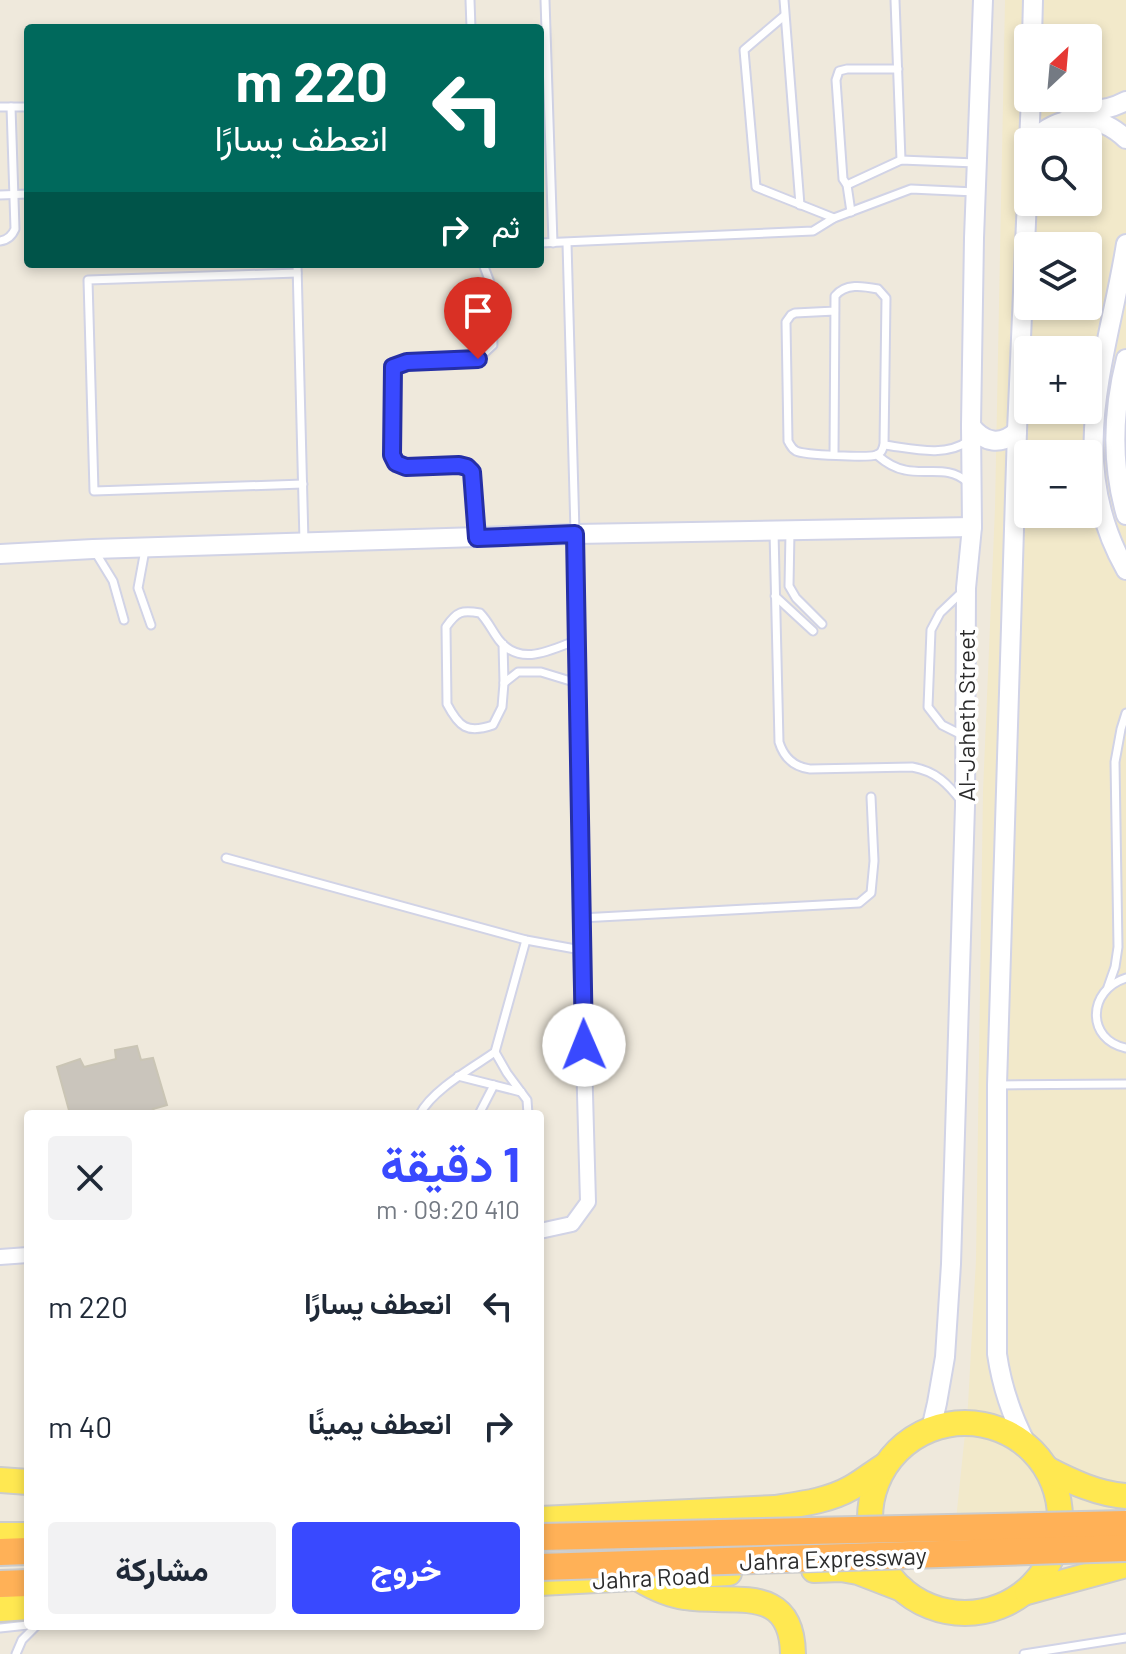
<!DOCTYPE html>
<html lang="ar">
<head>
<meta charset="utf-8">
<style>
	body { margin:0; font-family:Barlow,Vazirmatn,sans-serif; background:#f2f2f3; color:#1f2937; direction:rtl; height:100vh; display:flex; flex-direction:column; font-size:30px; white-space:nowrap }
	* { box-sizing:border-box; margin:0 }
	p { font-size:26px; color:#747a83 }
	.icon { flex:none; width:44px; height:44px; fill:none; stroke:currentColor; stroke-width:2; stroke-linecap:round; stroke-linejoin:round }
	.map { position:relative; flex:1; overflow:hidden; direction:ltr }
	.details { position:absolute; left:24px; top:1110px; width:520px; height:520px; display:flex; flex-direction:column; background:#fff; border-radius:8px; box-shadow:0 4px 12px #0003; direction:rtl }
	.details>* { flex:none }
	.guide { position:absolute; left:24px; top:24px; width:520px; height:244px; border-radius:8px; box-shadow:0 4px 12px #0003; direction:rtl; background:#00695c; color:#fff; overflow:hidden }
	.needle { width:52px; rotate:26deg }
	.buttons { position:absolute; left:1014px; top:24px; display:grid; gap:16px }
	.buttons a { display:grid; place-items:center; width:88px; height:88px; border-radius:8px; background:#fff; box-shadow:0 4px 12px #0003; font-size:40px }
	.pin { position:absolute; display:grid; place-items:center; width:68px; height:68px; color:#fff; margin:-82px -34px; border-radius:50% 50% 50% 0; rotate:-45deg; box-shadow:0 0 8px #0007 }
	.pin .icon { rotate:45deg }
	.me { position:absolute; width:88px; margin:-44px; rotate:359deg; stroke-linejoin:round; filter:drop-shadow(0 0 6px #0008) }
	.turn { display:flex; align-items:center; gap:28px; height:168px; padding:0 24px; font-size:36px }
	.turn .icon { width:104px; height:104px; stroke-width:2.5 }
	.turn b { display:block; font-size:56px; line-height:68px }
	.then { display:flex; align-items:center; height:76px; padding:0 24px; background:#0003; gap:16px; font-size:30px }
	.round { display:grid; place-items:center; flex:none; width:84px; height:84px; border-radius:8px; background:#f2f2f3 }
	.summary { display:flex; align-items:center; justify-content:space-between; height:136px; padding:0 24px }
	h1 { font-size:48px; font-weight:700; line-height:60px; color:#3949ff }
	.cta { display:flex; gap:16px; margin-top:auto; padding:16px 24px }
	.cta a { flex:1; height:92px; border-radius:8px; background:#3949ff; color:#fff; font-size:32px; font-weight:700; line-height:92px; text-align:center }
	.cta a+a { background:#f2f2f3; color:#1f2937 }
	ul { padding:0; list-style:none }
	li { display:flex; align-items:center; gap:24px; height:120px; padding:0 24px }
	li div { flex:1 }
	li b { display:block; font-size:30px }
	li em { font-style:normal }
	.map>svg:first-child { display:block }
</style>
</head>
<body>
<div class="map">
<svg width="1126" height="1654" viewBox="0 0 1126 1654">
	<rect width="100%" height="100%" fill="#efe9dc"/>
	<!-- education -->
	<path fill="#f2e9ca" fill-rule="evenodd" d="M1005,0H1126V1535L954,1539L968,1405L976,1260L983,791L995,508ZM1028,38H1088V98H1028ZM1028,142H1088V202H1028ZM1028,246H1088V306H1028ZM1028,350H1088V410H1028ZM1028,454H1088V514H1028Z"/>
	<!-- building -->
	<polygon fill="#cac5bc" stroke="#cac5b5" stroke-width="2" points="137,1046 141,1060 153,1058 167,1105 153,1109 155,1114 70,1114 57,1067 80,1059 84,1067 116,1059 115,1050"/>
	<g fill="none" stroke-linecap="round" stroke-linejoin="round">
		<defs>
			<g id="service">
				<polyline points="470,0 471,28"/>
				<polyline points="545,0 553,243"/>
				<polyline points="784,0 800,205"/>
				<polyline points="895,0 901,160"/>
				<polyline points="784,16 744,50 756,187 834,218"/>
				<polyline points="0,107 28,107"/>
				<polyline points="847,185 901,160 976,163"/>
				<polyline points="0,195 28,194"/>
				<polyline points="851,212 847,185 843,179 836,80 839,71 847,69 898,69"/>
				<path d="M0,241C8,240 12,236 15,229L11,107"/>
				<polyline points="540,243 813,231 834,218 911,189 975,192"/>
				<polyline points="567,243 575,532"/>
				<polyline points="297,264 304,542"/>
				<polyline points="297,273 88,280 94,491 303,484"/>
				<path d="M884,445C910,448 945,458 968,441"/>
				<path d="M834,455L835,296C845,283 863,286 878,289L886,298L884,445C882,450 882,453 876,455C869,458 804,455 796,451C791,448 791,446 788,441L786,322L791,315L795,313L835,311"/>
				<path d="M877,455C885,462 894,468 905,470C927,475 949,465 967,482"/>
				<path d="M774,532L779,742C784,758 794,767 810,769L912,767C936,771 948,784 962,802"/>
				<polyline points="790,532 789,586 796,598 822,624"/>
				<polyline points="477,536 472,472 467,467 459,465 406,467 396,463 392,455 393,367 407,362 478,359 493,345 491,285 483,264"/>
				<polyline points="94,550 113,581 124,620"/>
				<polyline points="145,550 138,588 151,625"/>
				<polyline points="961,593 940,613 931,630 928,707 942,725 962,735"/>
				<polyline points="775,596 813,631"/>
				<path d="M503,644L504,683L502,707L493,725C467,734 459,727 447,704L446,627C457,611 462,610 480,613C488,621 492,631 499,640C520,667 551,650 577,640"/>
				<polyline points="504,683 518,672 541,672 577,683"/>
				<polyline points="226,858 526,940 581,950"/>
				<polyline points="581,918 859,903 871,893 874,861 871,797"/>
				<path d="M1126,978C1087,990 1086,1040 1126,1048"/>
				<polyline points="1108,987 1115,967 1118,947 1115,762 1121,729 1126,713"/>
				<polyline points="495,1052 507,1073 527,1100 528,1114"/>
				<polyline points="458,1076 521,1092"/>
				<polyline points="999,1085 1126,1084"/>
				<path d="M420,1114C432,1090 472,1068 495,1052L526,940"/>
				<polyline points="479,1114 494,1085"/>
				<polyline points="0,1628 28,1625"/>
				<polyline points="16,1654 22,1640 36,1626"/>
				<polyline points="1024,1654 1126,1638"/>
			</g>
			<g id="minor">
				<polyline points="540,1231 572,1224 588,1202 581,950 575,534"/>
				<polyline points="0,1257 28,1255"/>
			</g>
			<g id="tertiary">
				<polyline points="1032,38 1033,0"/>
				<path d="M1053,98C1076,113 1101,114 1126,101"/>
				<polyline points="1029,142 1031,98"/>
				<path d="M1031,142C1058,114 1097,111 1126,139"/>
				<path d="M1126,244C1108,357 1063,460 1126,570"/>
				<path d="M1126,359C1113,410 1111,464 1126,515"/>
				<path d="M971,426C984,443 1001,446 1017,431"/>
				<polyline points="0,554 93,549 575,534 972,527"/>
				<polyline points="931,1429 937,1403 945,1357 951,1264 965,806 966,588 972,527 971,426 974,238 983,0"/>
				<path d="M1027,1445C1011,1415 1002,1388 997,1354V1085L1017,431L1028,176"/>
			</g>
			<g id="primary">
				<circle cx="965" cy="1518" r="95"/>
				<path d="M1047,1469C1072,1482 1098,1494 1126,1496"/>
				<polyline points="0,1480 28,1482"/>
				<path d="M540,1519L775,1508C801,1504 828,1501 851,1488C862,1482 873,1473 884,1466"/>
				<polyline points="0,1535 28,1535"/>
				<polyline points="814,1570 841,1569 858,1572 902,1589"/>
				<path d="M639,1579C654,1588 669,1595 685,1597C733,1605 792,1582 793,1654"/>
				<polyline points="540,1583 729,1573"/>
				<polyline points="1027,1592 1126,1565"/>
				<polyline points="0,1609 28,1607"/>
			</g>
			<g id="motorway">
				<polyline points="0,1552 28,1551"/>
				<polyline points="0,1584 28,1583"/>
			</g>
		</defs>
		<!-- service casing -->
		<use href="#service" stroke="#d1d3e6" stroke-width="11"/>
		<!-- minor casing -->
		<use href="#minor" stroke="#d1d3e6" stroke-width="18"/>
		<!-- tertiary casing -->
		<use href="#tertiary" stroke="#d1d3e6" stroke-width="22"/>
		<!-- primary casing -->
		<use href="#primary" stroke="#ccc" stroke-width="28"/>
		<!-- motorway casing -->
		<use href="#motorway" stroke="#ccc" stroke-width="30"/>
		<!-- service -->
		<use href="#service" stroke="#fff" stroke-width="7"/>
		<!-- minor -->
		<use href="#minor" stroke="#fff" stroke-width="14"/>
		<!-- tertiary -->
		<use href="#tertiary" stroke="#fff" stroke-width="18"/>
		<!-- primary -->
		<use href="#primary" stroke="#ffe851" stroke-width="24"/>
		<!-- motorway -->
		<use href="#motorway" stroke="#ffb157" stroke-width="26"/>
		<defs>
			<g id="motorway-bridge">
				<polyline points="540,1537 1126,1524"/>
				<polyline points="540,1567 1126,1548"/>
			</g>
		</defs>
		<!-- motorway-bridge casing -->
		<use href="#motorway-bridge" stroke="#ccc" stroke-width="30" stroke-linecap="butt"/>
		<!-- motorway-bridge -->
		<use href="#motorway-bridge" stroke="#ffb157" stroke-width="26"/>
	</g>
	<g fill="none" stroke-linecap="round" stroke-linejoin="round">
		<defs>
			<polyline id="route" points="478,359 407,362 393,367 392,455 396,463 406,467 459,465 467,467 472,472 477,538 575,534 584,1045"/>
		</defs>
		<!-- route casing -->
		<use href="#route" stroke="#252fa6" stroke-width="20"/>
		<!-- route -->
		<use href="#route" stroke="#3949ff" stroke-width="14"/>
	</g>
	<g text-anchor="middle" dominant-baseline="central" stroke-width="7" stroke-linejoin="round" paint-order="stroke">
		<!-- street labels -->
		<g font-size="24" fill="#2b2b2b" stroke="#fff">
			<text transform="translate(965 715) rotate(-90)">Al-Jaheth Street</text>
			<text transform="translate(833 1558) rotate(-2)">Jahra Expressway</text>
			<text transform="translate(651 1577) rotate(-3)">Jahra Road</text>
		</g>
	</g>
</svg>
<div class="buttons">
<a><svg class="needle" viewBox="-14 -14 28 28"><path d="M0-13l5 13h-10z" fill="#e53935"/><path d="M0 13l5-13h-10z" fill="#747a83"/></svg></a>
<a><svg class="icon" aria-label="search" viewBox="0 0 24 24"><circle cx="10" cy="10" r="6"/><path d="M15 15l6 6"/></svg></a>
<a><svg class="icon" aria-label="layers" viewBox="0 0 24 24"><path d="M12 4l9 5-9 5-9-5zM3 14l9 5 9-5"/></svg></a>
<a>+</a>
<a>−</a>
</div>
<div class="pin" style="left:478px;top:359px;background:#d93025"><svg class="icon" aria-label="arrive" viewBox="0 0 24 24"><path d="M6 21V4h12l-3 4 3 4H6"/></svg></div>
<svg class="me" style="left:584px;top:1045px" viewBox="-20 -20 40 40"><circle r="19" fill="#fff"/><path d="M0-13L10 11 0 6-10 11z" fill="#3949ff"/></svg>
<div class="guide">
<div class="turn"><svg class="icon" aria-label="left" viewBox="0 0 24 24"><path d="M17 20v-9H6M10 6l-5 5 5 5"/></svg><div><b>220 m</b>انعطف يسارًا</div></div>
<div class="then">ثم<svg class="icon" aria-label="right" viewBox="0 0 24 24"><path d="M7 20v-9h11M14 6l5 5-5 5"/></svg></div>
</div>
<section class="details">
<div class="summary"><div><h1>1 دقيقة</h1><p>410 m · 09:20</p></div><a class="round"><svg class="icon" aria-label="close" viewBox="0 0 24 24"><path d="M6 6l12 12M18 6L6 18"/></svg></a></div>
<ul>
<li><svg class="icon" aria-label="left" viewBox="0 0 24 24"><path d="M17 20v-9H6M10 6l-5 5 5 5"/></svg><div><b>انعطف يسارًا</b></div><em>220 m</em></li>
<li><svg class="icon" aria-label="right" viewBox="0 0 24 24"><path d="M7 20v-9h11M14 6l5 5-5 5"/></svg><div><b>انعطف يمينًا</b></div><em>40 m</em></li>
</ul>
<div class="cta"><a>خروج</a><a>مشاركة</a></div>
</section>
</div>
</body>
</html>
